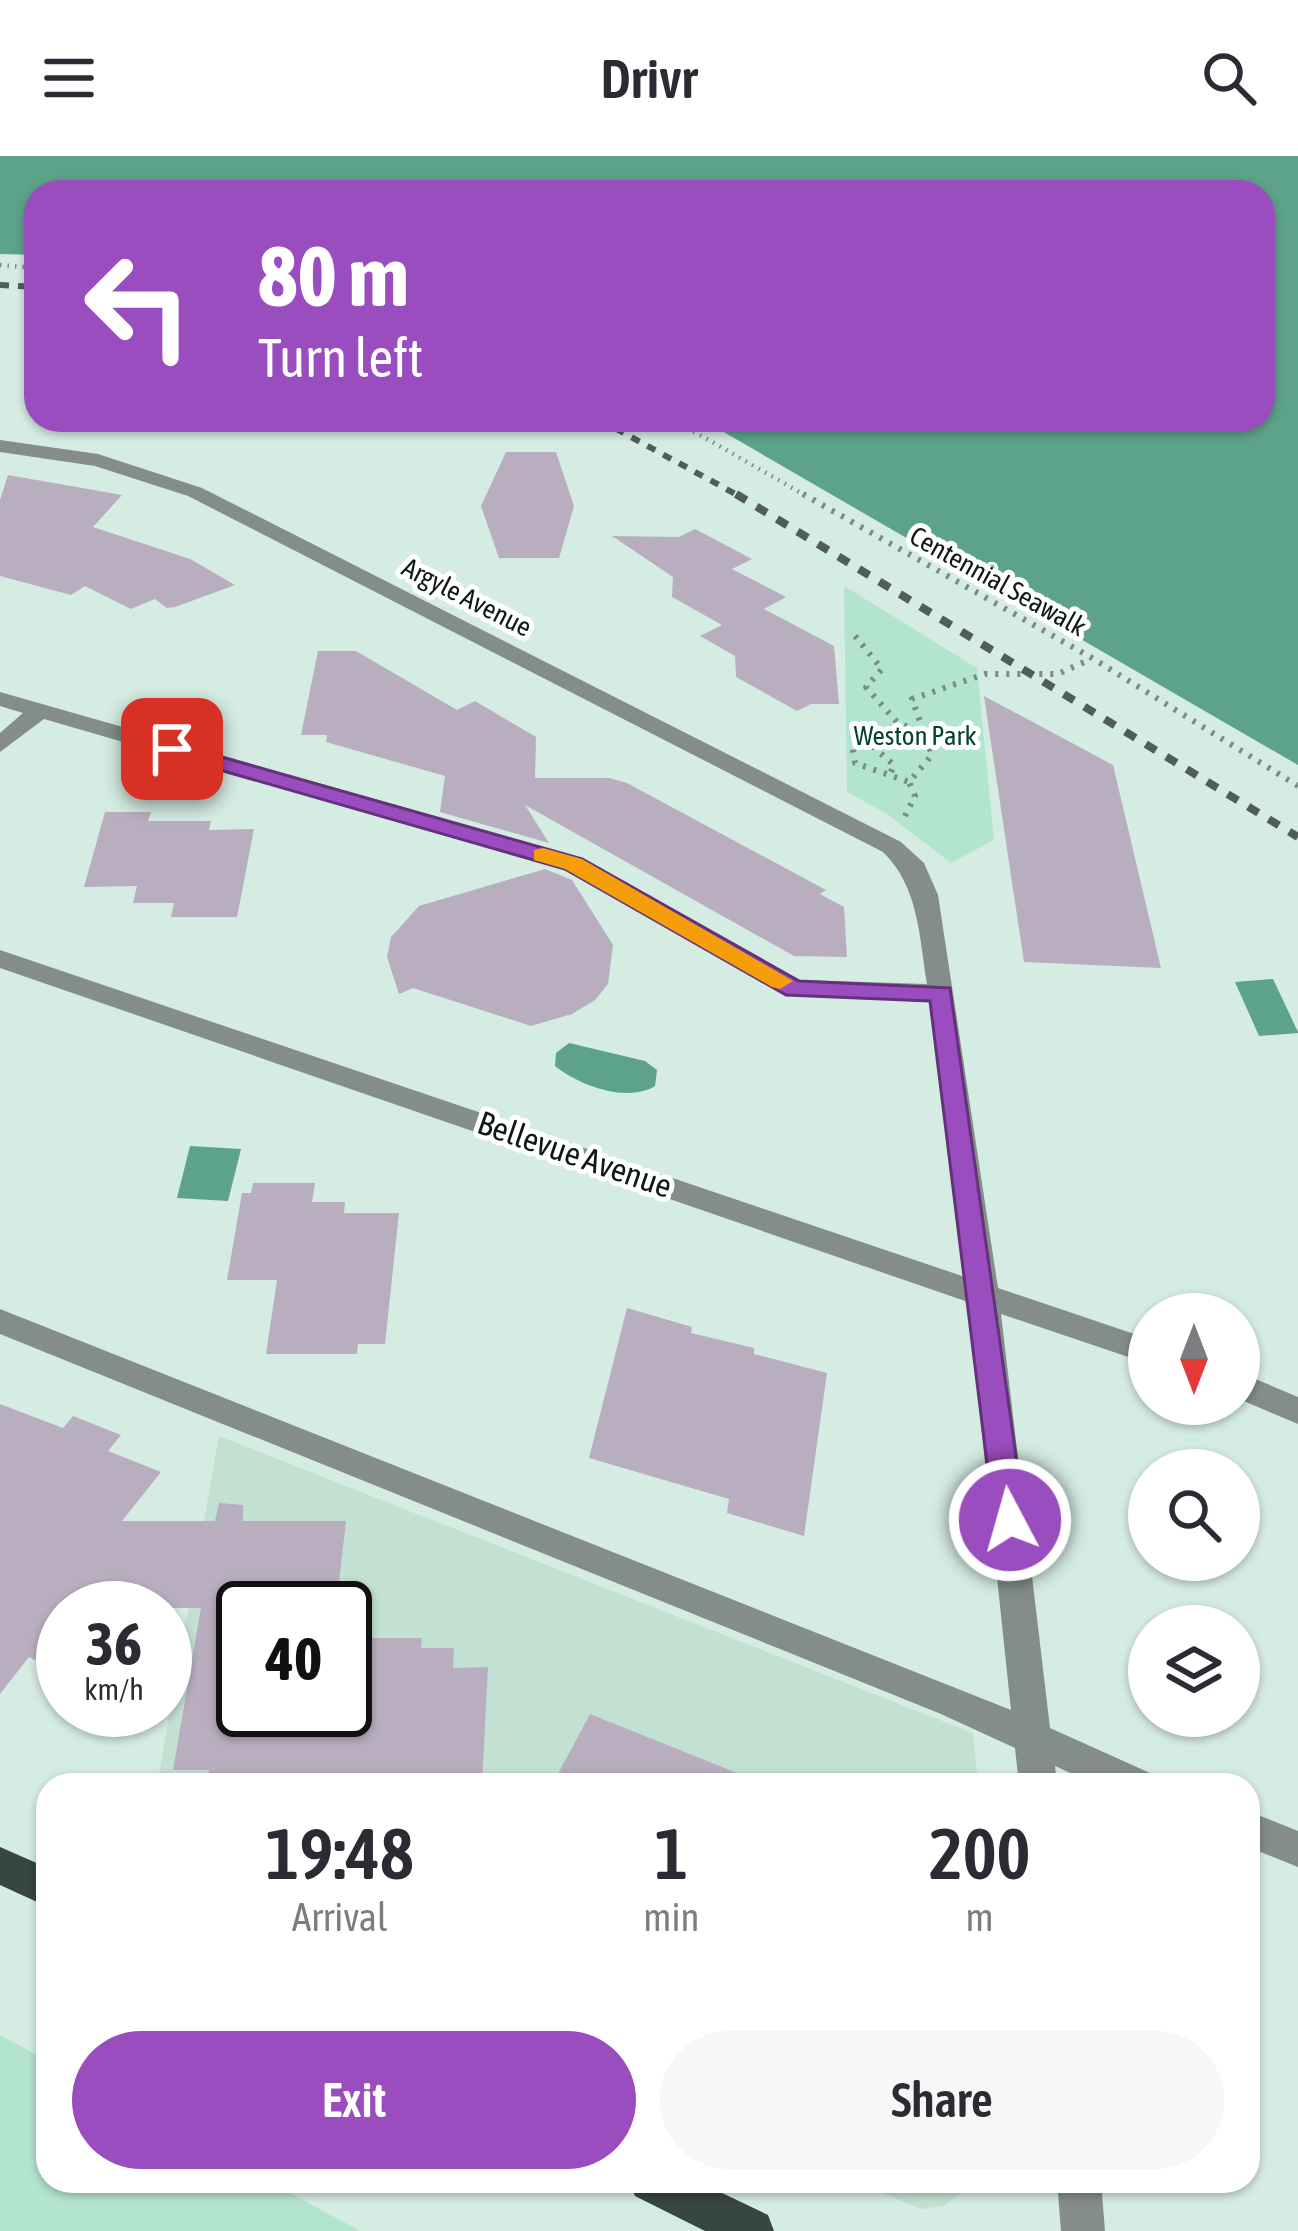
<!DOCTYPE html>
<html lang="en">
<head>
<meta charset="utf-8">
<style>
	body { margin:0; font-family:"Asap Condensed",sans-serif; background:#f7f7f7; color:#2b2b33; height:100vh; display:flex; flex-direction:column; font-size:45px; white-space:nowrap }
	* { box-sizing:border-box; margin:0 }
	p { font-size:39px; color:#7c7c81 }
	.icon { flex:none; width:66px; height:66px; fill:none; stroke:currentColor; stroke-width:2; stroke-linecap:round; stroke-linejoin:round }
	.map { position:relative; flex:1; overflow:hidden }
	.sheet { position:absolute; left:36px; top:1617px; width:1224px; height:420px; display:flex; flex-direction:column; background:#fff; border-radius:36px; box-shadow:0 3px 9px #0004 }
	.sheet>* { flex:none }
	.hud { position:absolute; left:24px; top:24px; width:1251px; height:252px; border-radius:36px; box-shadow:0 3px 9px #0004; background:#9a4dbe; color:#fff; overflow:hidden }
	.needle { width:78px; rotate:180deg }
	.controls { position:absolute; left:1128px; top:1137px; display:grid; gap:24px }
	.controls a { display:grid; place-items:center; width:132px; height:132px; border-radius:50%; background:#fff; box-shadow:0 3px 9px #0004; font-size:60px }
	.speed { position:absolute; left:36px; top:1425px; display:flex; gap:24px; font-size:60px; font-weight:700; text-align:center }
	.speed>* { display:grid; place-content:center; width:156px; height:156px; border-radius:50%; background:#fff; box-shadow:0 3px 9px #0004; line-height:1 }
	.speed small { font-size:30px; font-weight:400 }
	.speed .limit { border:6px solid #111; border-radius:18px; background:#fff; color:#111 }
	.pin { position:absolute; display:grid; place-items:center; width:102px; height:102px; color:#fff; margin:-51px; border-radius:24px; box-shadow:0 6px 18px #0006 }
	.me { position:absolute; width:132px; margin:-66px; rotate:354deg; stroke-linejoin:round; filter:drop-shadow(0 0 9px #0008) }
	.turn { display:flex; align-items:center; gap:42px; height:252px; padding:0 36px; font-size:54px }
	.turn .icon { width:156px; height:156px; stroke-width:2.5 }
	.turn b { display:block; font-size:84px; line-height:102px }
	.eta { display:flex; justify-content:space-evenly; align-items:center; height:204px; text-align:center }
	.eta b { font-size:72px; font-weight:600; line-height:84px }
	.button { display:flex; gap:24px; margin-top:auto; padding:24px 36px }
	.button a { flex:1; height:138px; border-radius:72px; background:#9a4dbe; color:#fff; font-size:48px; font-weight:600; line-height:138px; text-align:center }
	.button a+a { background:#f7f7f7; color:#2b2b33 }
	header { display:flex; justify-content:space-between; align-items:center; height:156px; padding:0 36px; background:#fff; font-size:54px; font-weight:600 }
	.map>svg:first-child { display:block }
</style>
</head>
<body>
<header><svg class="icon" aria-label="menu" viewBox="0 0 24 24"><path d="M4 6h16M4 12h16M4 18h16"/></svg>Drivr<svg class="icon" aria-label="search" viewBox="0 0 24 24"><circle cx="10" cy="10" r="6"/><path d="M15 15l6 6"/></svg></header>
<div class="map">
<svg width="1298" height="2075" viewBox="0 0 1298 2075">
	<rect width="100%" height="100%" fill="#d5ece2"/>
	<!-- built -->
	<g fill="#c2e1d3" fill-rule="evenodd">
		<path d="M219,1280L973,1577L978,1629H157ZM243,1452H345V1554H243Z"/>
		<polygon points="853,2025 979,2025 943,2050 921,2053"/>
	</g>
	<!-- green -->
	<g fill="#b3e4d0">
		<polygon points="844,430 977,512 994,684 951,707 887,658 847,636"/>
		<polygon points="0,1879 48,1905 48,2025 268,2025 360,2075 0,2075"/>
	</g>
	<!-- water -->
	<g fill="#5da389">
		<polygon points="0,0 1298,0 1298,609 703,264 1263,264 1263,36 36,36 36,99 0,98"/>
		<polygon points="1273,823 1298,876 1298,877 1259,880 1235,826"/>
		<path d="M569,887L645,905L657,914L655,930C627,947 580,930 555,910L556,897Z"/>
		<polygon points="190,990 241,993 228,1045 177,1042"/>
	</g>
	<!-- building -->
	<g fill="#b9aebf">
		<polygon points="506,296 556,296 574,350 559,402 499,402 481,350"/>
		<polygon points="8,319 122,339 93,371 190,403 235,429 175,451 167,452 155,443 131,453 85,430 71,439 0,420 0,344"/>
		<polygon points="695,373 752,403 732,413 786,441 764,453 834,490 839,548 811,548 797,555 736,521 735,500 700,480 722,469 672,441 673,421 612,380 679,381"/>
		<polygon points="318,495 356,495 457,554 475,545 536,581 535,622 609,622 627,627 826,734 820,738 844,751 847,801 794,800 525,649 549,687 440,656 445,620 326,586 327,579 301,579"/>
		<polygon points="984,540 1113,609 1161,812 1024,806"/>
		<polygon points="105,656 151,656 148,665 211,665 209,674 254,673 237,761 171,761 174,747 133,747 137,730 84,731"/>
		<polygon points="545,713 572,724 613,789 608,828 595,844 572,858 531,870 413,832 399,838 387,801 391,781 419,750"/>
		<polygon points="253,1027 315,1027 312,1046 345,1046 344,1057 399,1057 385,1188 358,1188 357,1198 266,1198 277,1124 227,1124 242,1037 251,1037"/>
		<polygon points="627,1152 692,1171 691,1177 754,1192 754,1198 827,1217 804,1380 727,1357 729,1343 589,1302"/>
		<polygon points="0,1248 63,1272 73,1260 121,1279 108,1295 161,1316 122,1365 215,1365 219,1347 243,1349 243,1365 346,1365 336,1452 243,1452 243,1554 345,1554 345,1482 422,1482 421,1492 454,1492 453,1512 488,1511 482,1629 206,1629 209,1614 173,1614 201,1452 63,1452 63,1517 29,1501 0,1538"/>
		<polygon points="590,1558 762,1627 762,1629 552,1629"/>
	</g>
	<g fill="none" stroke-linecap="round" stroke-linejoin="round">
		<!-- path-far1 -->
		<g stroke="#7b8b84" stroke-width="4.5" stroke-dasharray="1.5 6" stroke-linecap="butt">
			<polyline points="0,109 36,112"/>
			<polyline points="674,264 808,341"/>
		</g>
		<!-- path -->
		<g stroke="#7b8b84" stroke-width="6" stroke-dasharray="3 8" stroke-linecap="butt">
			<polyline points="803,338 1092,502 1298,630"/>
			<polyline points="855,480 882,513 866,531 897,566 926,580"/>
			<polyline points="891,616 894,609 864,583 852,588 855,607 909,626"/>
			<polyline points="905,660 915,640 909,626 932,599 912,543 985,518 1058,518 1091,503"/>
		</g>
		<!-- minor -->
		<g fill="#848d89" fill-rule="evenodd">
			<path d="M0,284L98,298L202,332L901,686L924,707L938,739L998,1132L1149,1183V1208L1001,1158L1050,1572L1150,1617L1156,1629H1097L1055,1610L1057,1629H1019L1015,1592L941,1558L0,1178V1153L1011,1554L968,1146L0,812V794L965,1121L929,846L785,839L564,714L44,563L0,596V577L23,557L0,550V536L582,702L800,824L927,828C919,780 919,731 883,696L188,340L95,310L0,296Z"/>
			<polygon points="1239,1216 1298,1241 1298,1268 1239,1243"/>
			<polygon points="1248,1655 1298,1675 1298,1711 1248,1691"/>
			<polygon points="1057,2025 1101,2025 1105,2075 1061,2075"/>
		</g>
		<!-- major -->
		<g fill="#374640" fill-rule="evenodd">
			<polygon points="0,1691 48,1712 48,1751 0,1729"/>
			<polygon points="628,2025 697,2025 768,2059 774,2075 705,2075 635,2040"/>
		</g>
		<!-- rail-far1 -->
		<g stroke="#515d58" stroke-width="6" stroke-dasharray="9 9" stroke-linecap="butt">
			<polyline points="0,129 36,131"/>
			<polyline points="600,264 741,341"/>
		</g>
		<!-- rail -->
		<polyline stroke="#515d58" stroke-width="8" stroke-dasharray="12 12" stroke-linecap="butt" points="736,338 1298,681"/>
	</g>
	<!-- route -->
	<polygon fill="#9a4dbe" stroke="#64327c" stroke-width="3" points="172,587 582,703 799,825 950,832 1025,1364 1021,1374 1010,1377 994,1364 930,845 786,839 565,713 164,598 161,593"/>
	<!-- slow -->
	<polygon fill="#f59e0b" points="543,692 582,703 793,825 780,833 772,831 565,713 534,704 534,694"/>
	<g text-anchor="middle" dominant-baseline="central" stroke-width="10" stroke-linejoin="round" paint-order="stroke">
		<!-- far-street labels -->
		<g font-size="27" fill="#101815" stroke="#fff">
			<text transform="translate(998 425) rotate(29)">Centennial Seawalk</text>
			<text transform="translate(467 441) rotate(27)">Argyle Avenue</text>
		</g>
		<!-- far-park labels -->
		<g font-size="27" fill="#034230" stroke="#fff">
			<text x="915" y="579">Weston Park</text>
		</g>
		<!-- street labels -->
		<g font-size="33" fill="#101815" stroke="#fff">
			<text transform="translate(575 998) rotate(19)">Bellevue Avenue</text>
		</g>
	</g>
</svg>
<div class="controls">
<a><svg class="needle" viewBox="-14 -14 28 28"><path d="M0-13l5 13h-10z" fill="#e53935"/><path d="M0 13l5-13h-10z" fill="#7c7c81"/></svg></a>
<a><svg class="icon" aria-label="search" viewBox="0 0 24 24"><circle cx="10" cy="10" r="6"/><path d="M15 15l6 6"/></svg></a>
<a><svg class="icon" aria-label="layers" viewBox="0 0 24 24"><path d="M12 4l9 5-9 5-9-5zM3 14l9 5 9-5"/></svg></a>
</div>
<div class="speed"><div>36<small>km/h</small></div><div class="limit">40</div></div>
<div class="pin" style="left:172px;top:593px;background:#d93025"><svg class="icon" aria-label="arrive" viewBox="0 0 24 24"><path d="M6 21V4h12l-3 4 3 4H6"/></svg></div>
<svg class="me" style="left:1010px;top:1364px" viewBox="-20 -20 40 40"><circle r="17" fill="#9a4dbe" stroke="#fff" stroke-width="3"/><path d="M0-11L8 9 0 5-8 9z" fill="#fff"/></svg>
<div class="hud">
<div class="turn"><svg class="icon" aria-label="left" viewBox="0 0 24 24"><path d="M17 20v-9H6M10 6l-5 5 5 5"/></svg><div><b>80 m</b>Turn left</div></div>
</div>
<section class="sheet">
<div class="eta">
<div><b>19:48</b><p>Arrival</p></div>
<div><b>1</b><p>min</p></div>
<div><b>200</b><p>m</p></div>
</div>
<div class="button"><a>Exit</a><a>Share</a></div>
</section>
</div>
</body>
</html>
